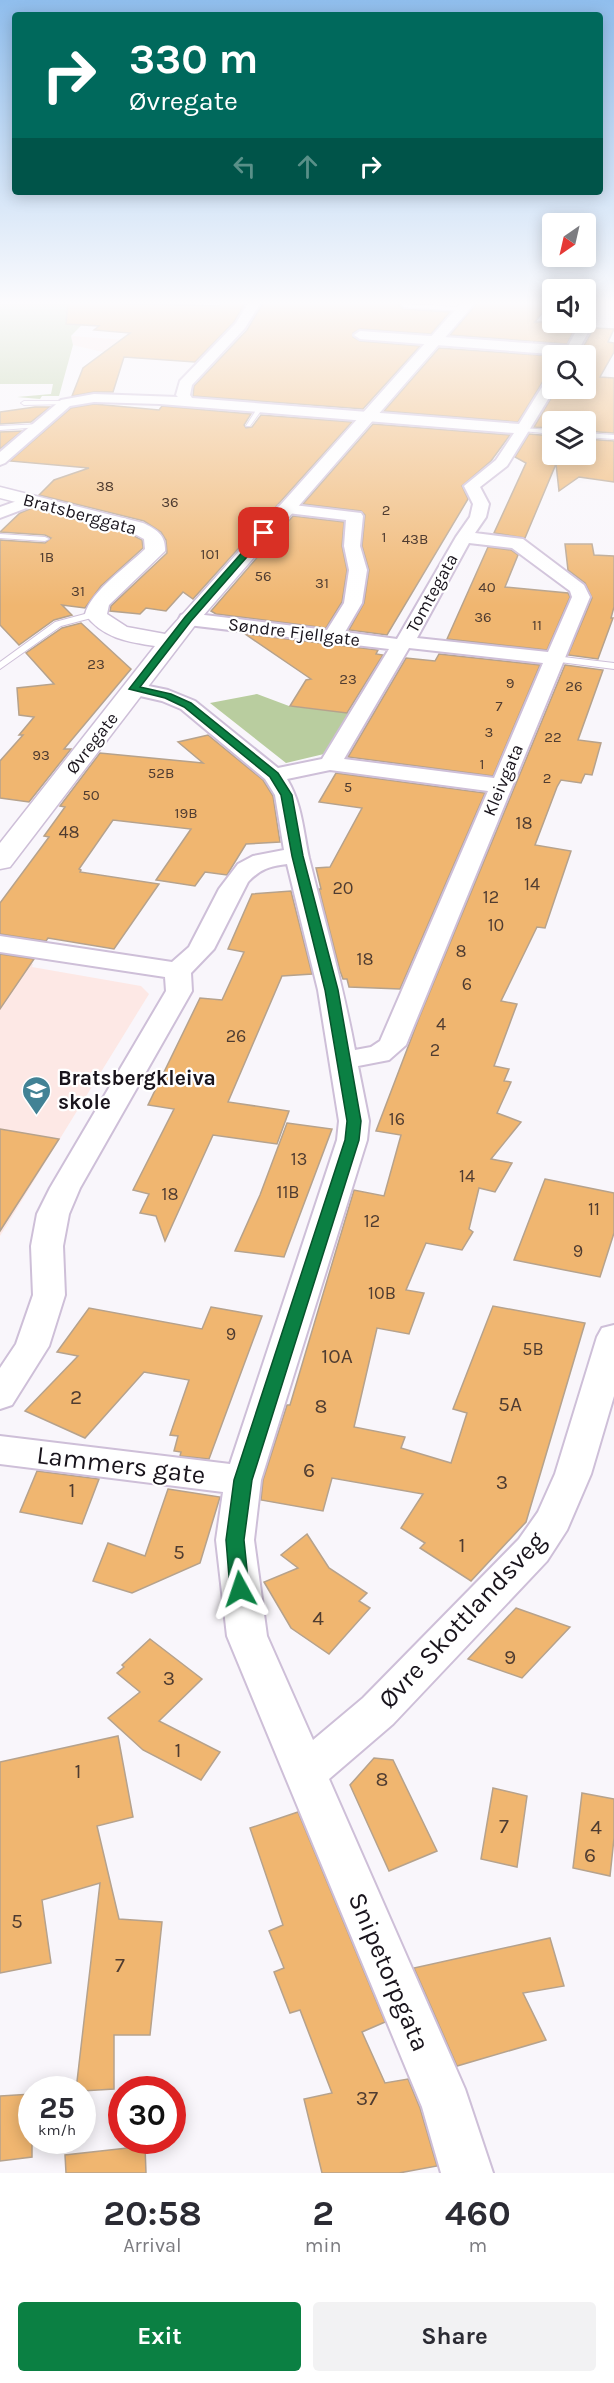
<!DOCTYPE html>
<html lang="en">
<head>
<meta charset="utf-8">
<style>
	body { margin:0; font-family:Karla,sans-serif; background:#f2f2f3; color:#2b2b33; height:100vh; display:flex; flex-direction:column; font-size:22px; white-space:nowrap }
	* { box-sizing:border-box; margin:0 }
	p { font-size:20px; color:#7c7c81 }
	.icon { flex:none; width:33px; height:33px; fill:none; stroke:currentColor; stroke-width:2; stroke-linecap:round; stroke-linejoin:round }
	.map { position:relative; height:2173px; overflow:hidden }
	.side { display:flex; flex-direction:column; background:#fff; flex:1 }
	.side>* { flex:none }
	.guide { position:absolute; left:12px; top:12px; width:591px; height:183px; border-radius:6px; box-shadow:0 3px 15px #0003; background:#00695c; color:#fff; overflow:hidden }
	.needle { width:39px; rotate:214deg }
	.controls { position:absolute; left:542px; top:213px; display:grid; gap:12px }
	.controls a { display:grid; place-items:center; width:54px; height:54px; border-radius:6px; background:#fff; box-shadow:0 3px 15px #0003; font-size:30px }
	.speed { position:absolute; left:18px; top:2076px; display:flex; gap:12px; font-size:30px; font-weight:700; text-align:center }
	.speed>* { display:grid; place-content:center; width:78px; height:78px; border-radius:50%; background:#fff; box-shadow:0 3px 15px #0003; line-height:1 }
	.speed small { font-size:15px; font-weight:400 }
	.speed .limit { border:9px solid #d22; background:#fff; color:#111 }
	.pin { position:absolute; display:grid; place-items:center; width:51px; height:51px; color:#fff; margin:-26px; border-radius:12px; box-shadow:0 3px 9px #0006 }
	.me { position:absolute; width:66px; margin:-33px; rotate:355deg; stroke-linejoin:round; filter:drop-shadow(0 0 4px #0008) }
	.turn { display:flex; align-items:center; gap:21px; height:126px; padding:0 18px; font-size:27px }
	.turn .icon { width:78px; height:78px; stroke-width:2.5 }
	.turn b { display:block; font-size:42px; line-height:51px }
	.lanes { display:flex; align-items:center; height:57px; padding:0 18px; background:#0003; justify-content:center; gap:30px; direction:ltr }
	.lanes .off { opacity:.35 }
	.eta { display:flex; justify-content:space-evenly; align-items:center; height:102px; text-align:center }
	.eta b { font-size:36px; font-weight:700; line-height:42px }
	.cta { display:flex; gap:12px; margin-top:auto; padding:12px 18px }
	.cta a { flex:1; height:69px; border-radius:6px; background:#0b8043; color:#fff; font-size:24px; font-weight:700; line-height:69px; text-align:center }
	.cta a+a { background:#f2f2f3; color:#2b2b33 }
	.map>svg:first-child { display:block }
</style>
</head>
<body>
<div class="map">
<svg width="614" height="2173" viewBox="0 0 614 2173">
	<rect width="100%" height="100%" fill="#f9f6fb"/>
	<!-- education -->
	<g fill="#fde8e5">
		<polygon points="71,336 141,341 210,346 207,350 193,349 181,361 128,358 73,345"/>
		<polygon points="0,961 33,964 32,967 141,986 149,994 0,1236"/>
	</g>
	<!-- green -->
	<g fill="#b9cd9f">
		<polygon points="104,302 71,336 73,345 59,396 42,396 40,399 17,397 51,394 53,384 0,384 0,303"/>
		<polygon points="257,694 289,706 350,713 324,754 286,763 210,703"/>
	</g>
	<!-- building -->
	<g fill="#f0b670" stroke="#b6a28c" stroke-width="1.5">
		<polygon points="68,302 219,306 221,302 246,302 234,322 195,362 124,357 113,392 94,392 72,396 83,368 130,333 94,330 99,326 66,324"/>
		<polygon points="284,302 400,302 399,305 403,309 450,312 431,334 360,329 353,333 353,337 360,341 420,346 363,409 193,396 194,386 247,330 263,303"/>
		<polygon points="478,302 551,302 535,322 564,322 562,325 576,326 567,344 450,335"/>
		<polygon points="594,328 614,329 608,342 614,343 614,352 600,377 614,378 614,433 585,431 585,422 552,422 552,428 534,427 557,388 585,388 585,356 578,356"/>
		<polygon points="439,348 552,356 552,376 545,378 518,422 384,411"/>
		<polygon points="94,404 159,410 162,406 251,414 244,425 246,428 252,427 261,415 352,422 193,599 183,592 166,611 146,608 140,614 110,611 111,606 167,553 166,540 161,532 144,521 39,495 54,480 89,468 10,461 71,408"/>
		<polygon points="35,407 50,407 31,422 0,424 0,412"/>
		<polygon points="373,424 510,435 491,461 462,486 468,499 387,635 349,630 364,603 369,570 362,546 365,515 361,511 303,504"/>
		<polygon points="22,431 0,449 0,432"/>
		<polygon points="529,434 552,436 552,454 585,454 585,439 614,441 614,482 579,477 559,491 556,464 525,538 494,533 526,463 515,457"/>
		<polygon points="32,508 128,533 142,540 143,548 101,586 85,608 62,605 72,615 54,620 19,645 0,625 0,540 45,543 51,538 45,535 0,532 20,513"/>
		<polygon points="293,516 344,522 342,546 347,570 342,602 326,628 216,614 211,611"/>
		<polygon points="565,544 592,544 594,555 614,556 614,607 611,618 613,618 598,659 568,655 592,598 585,583 568,570"/>
		<polygon points="488,547 511,550 518,555 505,587 568,593 570,597 547,650 447,639"/>
		<polygon points="81,623 131,669 64,749 71,749 29,802 0,798 0,761 23,735 19,735 34,717 19,715 17,688 54,684 26,653 62,628"/>
		<polygon points="245,634 378,650 376,654 383,655 347,713 290,706 306,680 311,679"/>
		<polygon points="439,654 540,665 493,776 348,757 406,658 435,661"/>
		<polygon points="565,665 603,670 578,740 601,743 592,775 585,774 581,783 561,780 557,787 535,845 571,851 545,928 537,927 501,1001 517,1004 494,1066 509,1069 504,1081 511,1082 497,1113 521,1122 491,1159 512,1163 495,1192 479,1188 469,1229 473,1232 462,1250 426,1243 406,1290 424,1293 409,1334 377,1328 354,1427 405,1437 401,1448 451,1463 467,1413 453,1409 493,1306 585,1323 526,1522 471,1581 420,1548 425,1543 401,1528 423,1494 332,1478 323,1511 261,1500 263,1480 287,1405 290,1405 354,1190 384,1196 401,1135 376,1131 419,1018"/>
		<polygon points="208,735 263,780 273,796 280,842 246,844 227,875 205,872 195,886 156,880 191,829 113,820 79,869 81,870 80,872 159,884 114,949 48,938 46,941 0,934 0,903 49,837 44,836 65,807 60,806 100,753 203,763 178,742"/>
		<polygon points="336,773 485,793 400,989 349,987 347,979 343,979 340,971 319,889 321,889 316,868 330,867 362,808 319,802"/>
		<polygon points="291,891 312,974 282,976 228,1102 289,1111 277,1144 213,1135 165,1241 156,1216 140,1213 149,1194 133,1190 174,1109 148,1105 200,998 222,1000 244,952 228,949 252,894"/>
		<polygon points="0,954 34,959 0,1009"/>
		<polygon points="287,1123 332,1129 284,1257 235,1251 260,1195"/>
		<polygon points="0,1129 59,1139 0,1231"/>
		<polygon points="545,1179 614,1193 614,1233 600,1277 514,1260"/>
		<polygon points="211,1307 262,1316 209,1459 180,1456 181,1452 174,1451 178,1436 170,1435 189,1380 144,1372 85,1438 25,1411 78,1356 57,1352 89,1308 202,1329"/>
		<polygon points="37,1471 99,1479 82,1524 20,1512"/>
		<polygon points="168,1489 220,1497 200,1563 132,1593 93,1581 108,1543 145,1556"/>
		<polygon points="307,1534 329,1568 367,1593 359,1601 370,1608 329,1654 291,1628 264,1582 298,1568 281,1555"/>
		<polygon points="516,1608 570,1627 522,1678 468,1659"/>
		<polygon points="150,1639 202,1679 159,1721 220,1752 201,1780 143,1750 108,1718 140,1692 117,1673 124,1667 122,1665"/>
		<polygon points="118,1736 133,1817 97,1826 119,1919 162,1922 150,2035 114,2035 114,2089 82,2091 82,2090 76,2090 100,1883 42,1900 51,1963 0,1973 0,1762"/>
		<polygon points="374,1758 393,1760 437,1851 389,1871 350,1785"/>
		<polygon points="493,1788 527,1796 517,1867 481,1859"/>
		<polygon points="582,1793 614,1799 614,1838 610,1876 573,1868"/>
		<polygon points="298,1812 385,2022 362,2032 385,2083 408,2079 420,2108 437,2166 399,2173 322,2173 304,2099 332,2093 300,2010 290,2013 274,1972 284,1968 269,1931 283,1925 250,1828"/>
		<polygon points="550,1938 564,1986 523,1993 546,2040 457,2066 414,1968"/>
		<polygon points="32,2094 32,2157 0,2161 0,2096"/>
		<polygon points="145,2146 146,2173 66,2173 65,2155"/>
	</g>
	<g fill="none" stroke-linecap="round" stroke-linejoin="round">
		<defs>
			<g id="lane">
				<polygon points="401,304 462,307 465,309 462,311 403,307"/>
				<polygon points="66,401 68,404 24,405 21,403 24,401"/>
				<polygon points="258,407 263,408 250,426 246,426"/>
				<polygon points="42,424 40,427 0,430 0,426"/>
				<polygon points="521,428 552,430 552,434 523,431"/>
				<polygon points="585,433 614,435 614,439 585,437"/>
				<polygon points="0,534 45,537 49,539 45,541 0,538"/>
				<polygon points="96,611 99,612 99,616 61,626 0,669 0,662 55,622"/>
				<polygon points="555,656 614,663 614,669 552,661 552,657"/>
			</g>
			<g id="street">
				<path d="M249,302H261L245,328L192,385L190,395L192,398L519,424L547,379L552,378V388H555L507,466L480,487L489,504L486,517L475,533L523,539L584,585L590,597L406,1045L389,1060L358,1066L369,1121L367,1140L261,1480L254,1540L267,1636L313,1740L363,1698L519,1539L538,1512L555,1474L597,1337L602,1328L614,1325V1396L591,1474L567,1530L547,1561L393,1724L329,1779L465,2089L493,2173H441L422,2107L227,1636L216,1540L223,1492L0,1464V1436L230,1464L337,1140L339,1121L318,990L287,864C270,866 260,869 248,882L214,949L191,973L192,991L80,1188L69,1214L63,1246L65,1295L49,1346L12,1405L0,1409V1368L16,1344L33,1295L31,1246L37,1214L50,1188L166,991L165,977L0,952V936L172,962L189,947L219,889L238,864L253,856L284,850L275,795L265,779L181,709L162,701L127,693L124,689L127,685L134,683L168,690L195,701L278,768L322,759L389,649L188,625L181,623L179,619L181,615L188,613L327,630L344,603L349,570L344,546L346,520L279,512L277,509L279,506L285,504L361,513L363,516L360,546L367,570L362,603L345,632L397,639L456,537L470,517L473,504L464,486L496,460L514,433L160,404L94,402L70,406L5,463L0,465V452L61,400L94,394L178,397L176,395L180,381L236,323ZM469,543L512,548L570,591L572,597L548,652L417,638ZM409,648L543,663L494,778L344,759ZM330,770L488,791L380,1041L371,1047L355,1050C343,985 325,922 309,858C303,830 302,804 287,779Z"/>
				<polygon points="585,309 591,313 593,324 575,356 360,339 354,335 360,331 568,346 581,322 585,322"/>
				<polygon points="31,496 39,501 37,504 0,518 0,507"/>
			</g>
			<path id="secondary" d="M462,302H476L196,624L10,867L0,869V843L155,646C128,642 102,638 85,614C91,591 128,566 145,549L144,539L129,531L0,498V487L143,523C156,529 166,535 165,551L109,605L107,614L127,627L165,634Z"/>
		</defs>
		<!-- lane casing -->
		<use href="#lane" stroke="#cebfd8" stroke-width="2"/>
		<!-- street casing -->
		<use href="#street" stroke="#cebfd8" stroke-width="4"/>
		<!-- secondary casing -->
		<use href="#secondary" stroke="#cebfd8" stroke-width="3"/>
		<!-- lane -->
		<use href="#lane" fill="#fff" fill-rule="evenodd"/>
		<!-- street -->
		<use href="#street" fill="#fff" fill-rule="evenodd"/>
		<!-- secondary -->
		<use href="#secondary" fill="#fff" fill-rule="evenodd"/>
	</g>
	<!-- sky -->
	<linearGradient id="sky" x2="0" y2="1"><stop stop-color="#90beed"/><stop offset="0.5" stop-color="#fcfbfd"/><stop offset="1" stop-color="#fcfbfd" stop-opacity="0"/></linearGradient>
	<rect width="614" height="606" fill="url(#sky)"/>
	<!-- route -->
	<polygon fill="#0b8043" stroke="#07532c" stroke-width="1.5" points="261,531 268,533 191,621 140,687 171,694 191,703 278,773 292,795 303,856 338,990 361,1121 359,1140 252,1480 244,1540 249,1589 246,1594 240,1597 233,1594 230,1589 226,1540 234,1480 345,1140 347,1121 325,990 292,856 281,795 270,777 184,707 165,698 129,689 185,617"/>
	<!-- icons -->
	<defs>
		<symbol id="school-pin" viewBox="-11 -11 22 30"><path d="M0 17L-7.5 6A9.5 9.5 0 1 1 7.5 6Z" fill="#428295" stroke="#fff"/><path d="M0-5L7-2L0 1L-7-2ZM-4 1L0 2.5L4 1V4Q0 6-4 4Z" fill="#fff"/></symbol>
	</defs>
	<g fill-rule="evenodd">
		<use href="#school-pin" x="20" y="1074" width="33" height="45"/>
	</g>
	<g text-anchor="middle" dominant-baseline="central" stroke-width="4.5" stroke-linejoin="round" paint-order="stroke">
		<!-- far-number labels -->
		<g font-size="15" fill="#4f3c31">
			<text x="105" y="486">38</text>
			<text x="170" y="502">36</text>
			<text x="386" y="510">2</text>
			<text x="384" y="537">1</text>
			<text x="415" y="539">43B</text>
			<text x="210" y="554">101</text>
			<text x="47" y="557">1B</text>
			<text x="263" y="576">56</text>
			<text x="322" y="583">31</text>
			<text x="487" y="587">40</text>
			<text x="78" y="591">31</text>
			<text x="483" y="617">36</text>
			<text x="537" y="625">11</text>
			<text x="96" y="664">23</text>
			<text x="348" y="679">23</text>
			<text x="510" y="683">9</text>
			<text x="574" y="686">26</text>
			<text x="499" y="706">7</text>
			<text x="489" y="732">3</text>
			<text x="553" y="737">22</text>
			<text x="41" y="755">93</text>
			<text x="482" y="764">1</text>
			<text x="161" y="773">52B</text>
			<text x="547" y="778">2</text>
			<text x="348" y="787">5</text>
			<text x="91" y="795">50</text>
			<text x="186" y="813">19B</text>
		</g>
		<!-- far-street labels -->
		<g font-size="18" fill="#19141c" stroke="#fff">
			<text transform="translate(80 514) rotate(15)">Bratsberggata</text>
			<text transform="translate(432 593) rotate(-61)">Tomtegata</text>
			<text transform="translate(294 632) rotate(7)">Søndre Fjellgate</text>
			<text transform="translate(92 743) rotate(-52)">Øvregate</text>
			<text transform="translate(503 780) rotate(-67)">Kleivgata</text>
		</g>
		<!-- number labels -->
		<g font-size="18" fill="#4f3c31">
			<text x="524" y="823">18</text>
			<text x="69" y="832">48</text>
			<text x="532" y="884">14</text>
			<text x="343" y="888">20</text>
			<text x="491" y="897">12</text>
			<text x="496" y="925">10</text>
			<text x="461" y="951">8</text>
			<text x="365" y="959">18</text>
			<text x="467" y="984">6</text>
			<text x="441" y="1024">4</text>
			<text x="236" y="1036">26</text>
			<text x="435" y="1050">2</text>
			<text x="397" y="1119">16</text>
			<text x="299" y="1159">13</text>
			<text x="467" y="1176">14</text>
			<text x="288" y="1192">11B</text>
			<text x="170" y="1194">18</text>
			<text x="594" y="1209">11</text>
			<text x="372" y="1221">12</text>
			<text x="578" y="1251">9</text>
			<text x="382" y="1293">10B</text>
			<text x="231" y="1334">9</text>
			<text x="533" y="1349">5B</text>
		</g>
		<!-- poi labels -->
		<g font-size="21" font-weight="bold" fill="#19141c" stroke="#fff" text-anchor="start">
			<text x="58" y="1078">Bratsbergkleiva<tspan x="58" dy="24">skole</tspan></text>
		</g>
		<!-- near-number labels -->
		<g font-size="21" fill="#4f3c31">
			<text x="337" y="1356">10A</text>
			<text x="76" y="1397">2</text>
			<text x="510" y="1404">5A</text>
			<text x="321" y="1406">8</text>
			<text x="309" y="1470">6</text>
			<text x="502" y="1482">3</text>
			<text x="72" y="1490">1</text>
			<text x="462" y="1545">1</text>
			<text x="179" y="1552">5</text>
			<text x="318" y="1618">4</text>
			<text x="510" y="1657">9</text>
			<text x="169" y="1678">3</text>
			<text x="178" y="1750">1</text>
			<text x="78" y="1771">1</text>
			<text x="382" y="1779">8</text>
			<text x="504" y="1826">7</text>
			<text x="596" y="1827">4</text>
			<text x="590" y="1855">6</text>
			<text x="17" y="1921">5</text>
			<text x="120" y="1965">7</text>
			<text x="367" y="2098">37</text>
		</g>
		<!-- near-street labels -->
		<g font-size="26" fill="#19141c" stroke="#fff">
			<text transform="translate(121 1465) rotate(7)">Lammers gate</text>
			<text transform="translate(462 1620) rotate(-47)">Øvre Skottlandsveg</text>
			<text transform="translate(389 1972) rotate(67)">Snipetorpgata</text>
		</g>
	</g>
</svg>
<div class="controls">
<a><svg class="needle" viewBox="-14 -14 28 28"><path d="M0-13l5 13h-10z" fill="#e53935"/><path d="M0 13l5-13h-10z" fill="#7c7c81"/></svg></a>
<a><svg class="icon" aria-label="sound" viewBox="0 0 24 24"><path d="M4 9h4l5-4v14l-5-4H4zM17 9q2 3 0 6"/></svg></a>
<a><svg class="icon" aria-label="search" viewBox="0 0 24 24"><circle cx="10" cy="10" r="6"/><path d="M15 15l6 6"/></svg></a>
<a><svg class="icon" aria-label="layers" viewBox="0 0 24 24"><path d="M12 4l9 5-9 5-9-5zM3 14l9 5 9-5"/></svg></a>
</div>
<div class="speed"><div>25<small>km/h</small></div><div class="limit">30</div></div>
<div class="pin" style="left:264px;top:533px;background:#d93025"><svg class="icon" aria-label="arrive" viewBox="0 0 24 24"><path d="M6 21V4h12l-3 4 3 4H6"/></svg></div>
<svg class="me" style="left:240px;top:1589px" viewBox="-20 -20 40 40"><path d="M0-17L14 15 0 8-14 15z" fill="#0b8043" stroke="#fff" stroke-width="4"/></svg>
<div class="guide">
<div class="turn"><svg class="icon" aria-label="right" viewBox="0 0 24 24"><path d="M7 20v-9h11M14 6l5 5-5 5"/></svg><div><b>330 m</b>Øvregate</div></div>
<div class="lanes"><svg class="icon off" aria-label="left" viewBox="0 0 24 24"><path d="M17 20v-9H6M10 6l-5 5 5 5"/></svg><svg class="icon off" aria-label="ahead" viewBox="0 0 24 24"><path d="M12 20V5M6 11l6-6 6 6"/></svg><svg class="icon" aria-label="right" viewBox="0 0 24 24"><path d="M7 20v-9h11M14 6l5 5-5 5"/></svg></div>
</div>
</div>
<section class="side">
<div class="eta">
<div><b>20:58</b><p>Arrival</p></div>
<div><b>2</b><p>min</p></div>
<div><b>460</b><p>m</p></div>
</div>
<div class="cta"><a>Exit</a><a>Share</a></div>
</section>
</body>
</html>
